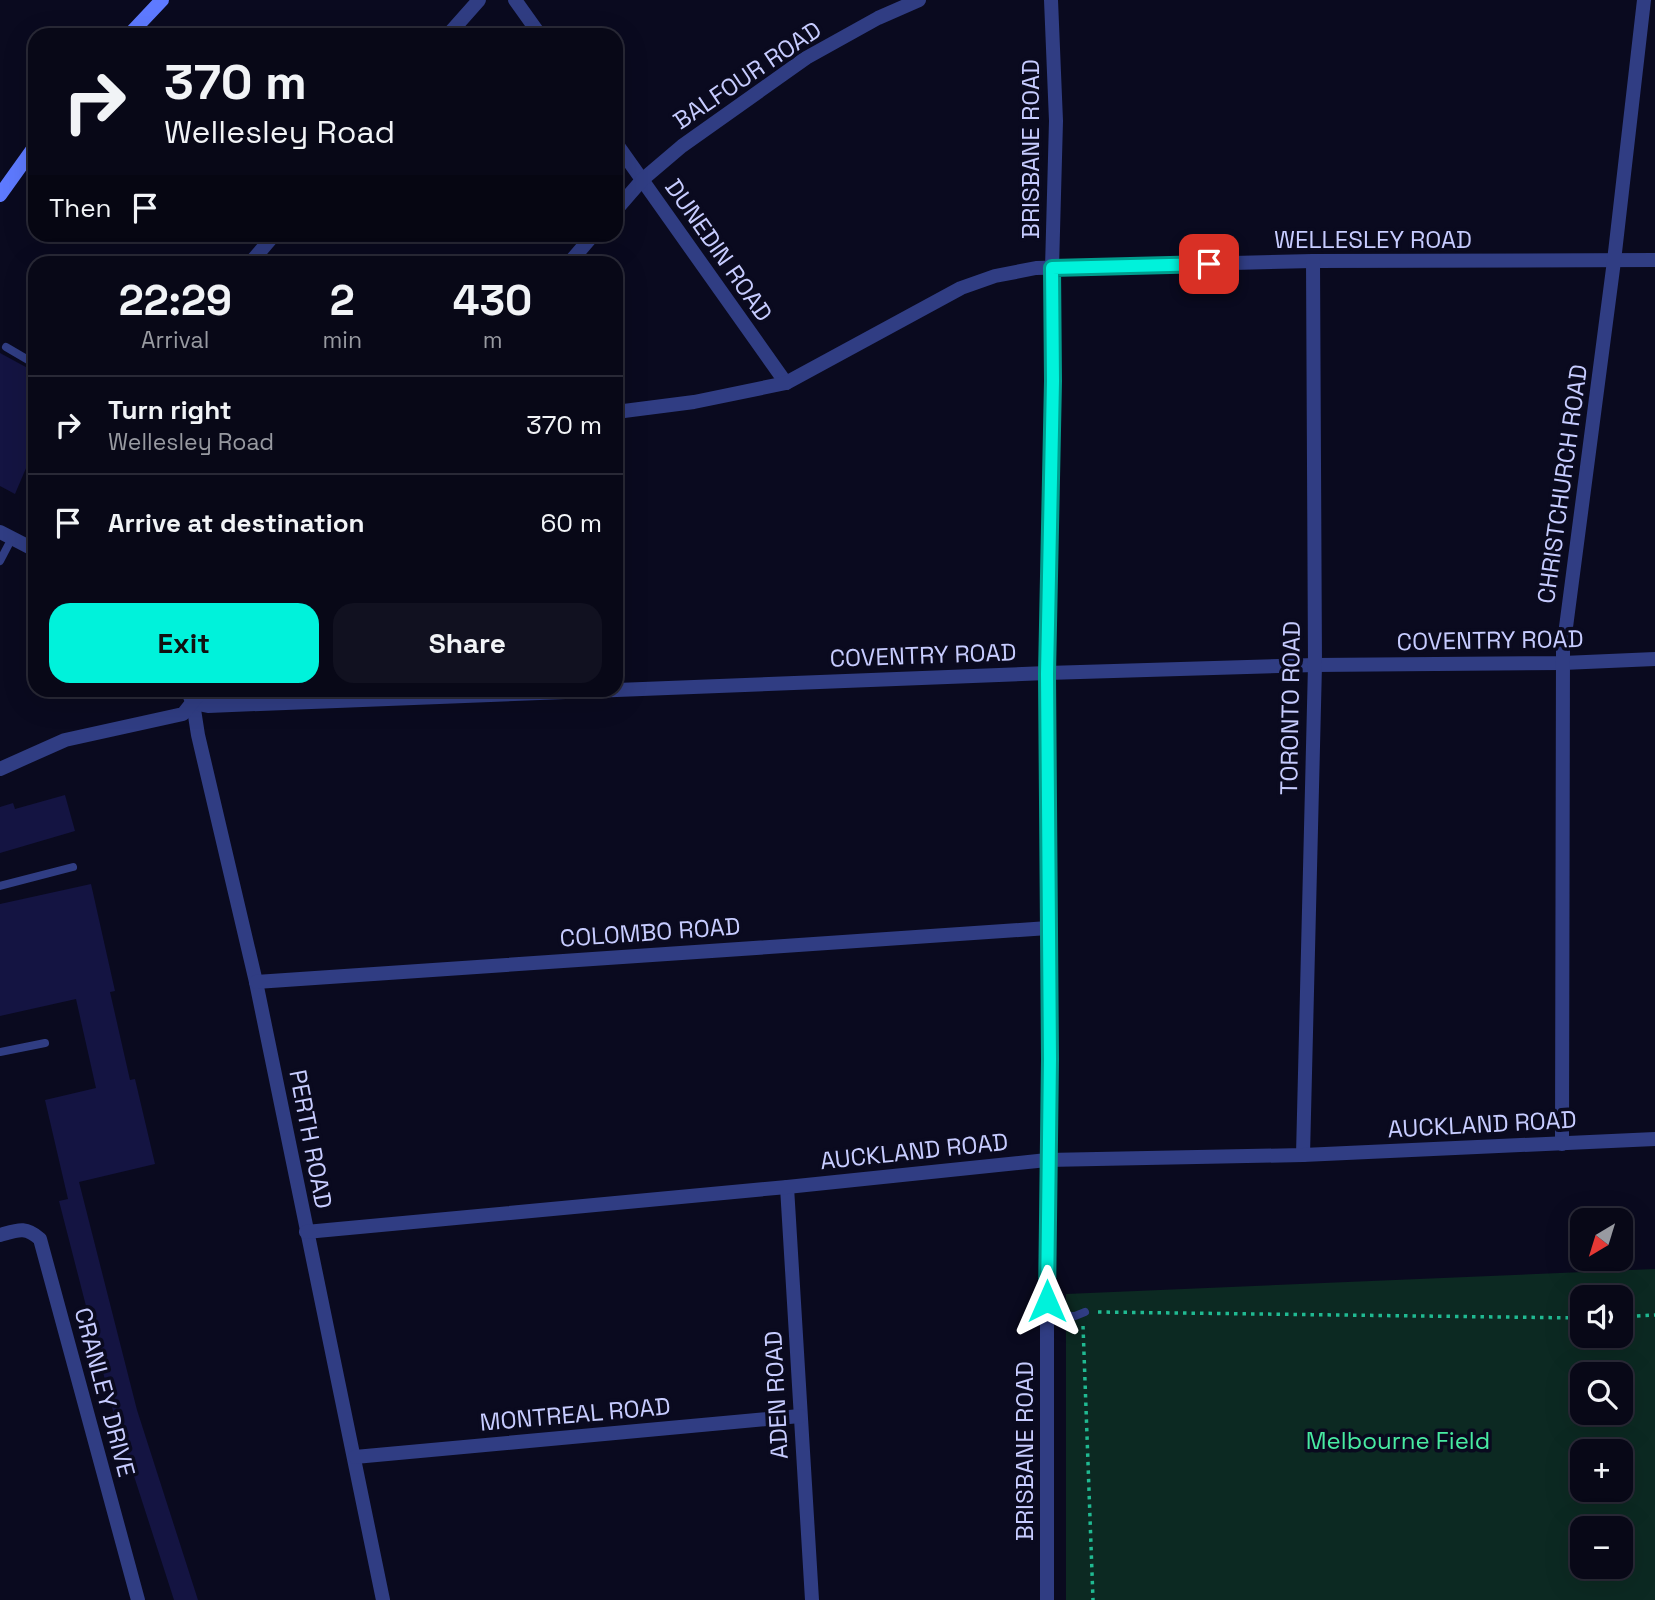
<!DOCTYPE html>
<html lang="en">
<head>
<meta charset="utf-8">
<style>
	body { margin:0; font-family:"Space Grotesk",sans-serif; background:#111120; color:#f1f3f6; height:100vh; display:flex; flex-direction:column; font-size:26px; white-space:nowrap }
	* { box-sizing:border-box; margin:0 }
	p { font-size:23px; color:#989aa1 }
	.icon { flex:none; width:38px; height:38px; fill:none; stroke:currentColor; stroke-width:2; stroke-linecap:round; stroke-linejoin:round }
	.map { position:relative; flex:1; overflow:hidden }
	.details { position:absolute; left:28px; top:256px; width:595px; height:441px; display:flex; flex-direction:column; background:#080817; border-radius:21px; box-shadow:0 7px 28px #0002,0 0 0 2px #292936 }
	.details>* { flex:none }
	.hud { position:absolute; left:28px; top:28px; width:595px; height:214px; border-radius:21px; box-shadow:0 7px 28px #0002,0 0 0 2px #292936; background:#080817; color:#f1f3f6; overflow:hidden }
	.needle { width:46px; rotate:218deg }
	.buttons { position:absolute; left:1570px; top:1208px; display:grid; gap:14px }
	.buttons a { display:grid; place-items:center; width:63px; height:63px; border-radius:14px; background:#080817; box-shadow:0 7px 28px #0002,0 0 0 2px #292936; font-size:35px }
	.pin { position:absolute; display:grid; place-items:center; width:60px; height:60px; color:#fff; margin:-30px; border-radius:14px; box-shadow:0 4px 10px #0006 }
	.me { position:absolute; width:77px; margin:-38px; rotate:0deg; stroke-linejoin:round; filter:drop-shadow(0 0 5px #0008) }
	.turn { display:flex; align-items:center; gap:24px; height:147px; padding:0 21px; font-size:32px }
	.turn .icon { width:91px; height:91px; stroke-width:2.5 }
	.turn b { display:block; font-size:49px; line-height:60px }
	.then { display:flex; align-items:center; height:66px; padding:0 21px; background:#0003; gap:14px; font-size:26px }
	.eta { display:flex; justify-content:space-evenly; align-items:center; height:119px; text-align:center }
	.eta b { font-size:42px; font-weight:700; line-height:49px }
	.action { display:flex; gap:14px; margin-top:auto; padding:14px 21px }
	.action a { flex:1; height:80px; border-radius:21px; background:#00f2db; color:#111; font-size:28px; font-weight:700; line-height:80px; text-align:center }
	.action a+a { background:#111120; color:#f1f3f6 }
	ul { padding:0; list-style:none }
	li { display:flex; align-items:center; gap:21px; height:98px; padding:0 21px; border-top:2px solid #292936 }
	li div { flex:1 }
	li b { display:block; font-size:26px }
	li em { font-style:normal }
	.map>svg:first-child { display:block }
</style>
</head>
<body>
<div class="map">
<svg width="1655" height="1600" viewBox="0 0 1655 1600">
	<rect width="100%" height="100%" fill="#0a0a1f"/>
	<!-- green -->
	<path fill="#0c2922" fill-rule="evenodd" d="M1655,1269V1600H1066V1294ZM1582,1297H1620V1335H1582ZM1582,1374H1620V1412H1582ZM1582,1451H1620V1489H1582ZM1582,1528H1620V1566H1582Z"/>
	<!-- building -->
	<g fill="#141442">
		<polygon points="0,353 35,372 35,447 15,494 0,486"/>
		<polygon points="65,795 75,831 0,853 0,807 13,803 15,809"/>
		<polygon points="91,884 115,991 110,992 130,1080 135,1079 155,1164 79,1182 137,1410 198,1600 174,1600 113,1411 59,1201 68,1199 45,1100 96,1088 76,999 0,1016 0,904"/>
	</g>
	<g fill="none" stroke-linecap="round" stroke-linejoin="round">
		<!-- path -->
		<g stroke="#20ba92" stroke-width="3.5" stroke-dasharray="3.5 5" stroke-linecap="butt">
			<polyline points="1098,1312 1582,1318"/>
			<polyline points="1620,1317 1655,1315"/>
			<polyline points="1083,1326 1093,1600"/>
		</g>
		<!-- lane -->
		<g stroke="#303d83" stroke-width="8">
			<polyline points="6,347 35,364"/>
			<polyline points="0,561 12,538"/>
			<polyline points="0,886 73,867"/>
			<polyline points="0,1052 45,1043"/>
			<polyline points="1047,1316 1075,1316 1085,1312"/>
		</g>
		<!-- street -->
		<g stroke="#303d83" stroke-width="14">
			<polyline points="515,0 540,35"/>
			<polyline points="448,35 479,0"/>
			<polyline points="616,143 786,383"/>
			<polyline points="616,210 642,180 682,146 806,58 878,18 919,0"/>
			<polyline points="251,262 275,234"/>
			<polyline points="570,262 594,234"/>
			<polyline points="616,412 694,402 786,383 961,288 995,276 1036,268 1313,261 1655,260"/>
			<polyline points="0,532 35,550"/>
			<polyline points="187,690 193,703 198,735 256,982 383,1600"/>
			<polyline points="193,703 208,706 1047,673 1315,665 1563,663 1655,659"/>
			<polyline points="0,769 65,740 183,714 202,690"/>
			<polyline points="256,982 1048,928"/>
			<polyline points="1562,1144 1563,650 1614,261 1644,0"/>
			<polyline points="1303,1155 1315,665 1313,261"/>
			<polyline points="787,1187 812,1600"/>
			<polyline points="306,1232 787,1187 1047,1160 1303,1155 1655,1139"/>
			<path d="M0,1235C18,1230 25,1226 40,1239L138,1600"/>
			<polyline points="355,1457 800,1416"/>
			<polyline points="1047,1600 1047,1160 1050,1059 1047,673 1053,381 1052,268 1056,121 1051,0"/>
		</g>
		<!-- secondary -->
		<g stroke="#5e7aff" stroke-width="14">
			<polyline points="129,35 162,0"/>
			<polyline points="0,195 35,146"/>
		</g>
	</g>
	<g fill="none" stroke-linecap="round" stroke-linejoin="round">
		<defs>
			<polyline id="route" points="1047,1301 1050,1059 1047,674 1053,381 1052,268 1209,264"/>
		</defs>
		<!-- route casing -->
		<use href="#route" stroke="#009d8e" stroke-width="18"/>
		<!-- route -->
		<use href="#route" stroke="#00f2db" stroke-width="12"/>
	</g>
	<g text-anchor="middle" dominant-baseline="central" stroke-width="7" stroke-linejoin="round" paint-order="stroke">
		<!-- street labels -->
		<g font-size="24" fill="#c7ccff" stroke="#0a0a1f">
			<text transform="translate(747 75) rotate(-34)">BALFOUR ROAD</text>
			<text transform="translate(1030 149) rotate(-90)">BRISBANE ROAD</text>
			<text x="1373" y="239">WELLESLEY ROAD</text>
			<text transform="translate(719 250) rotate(55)">DUNEDIN ROAD</text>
			<text transform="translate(1562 484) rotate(-82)">CHRISTCHURCH ROAD</text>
			<text transform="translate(1490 640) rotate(-1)">COVENTRY ROAD</text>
			<text transform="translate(923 655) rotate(-2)">COVENTRY ROAD</text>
			<text transform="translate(1290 708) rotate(-89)">TORONTO ROAD</text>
			<text transform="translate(650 932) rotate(-4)">COLOMBO ROAD</text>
			<text transform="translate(1482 1124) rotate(-3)">AUCKLAND ROAD</text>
			<text transform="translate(311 1139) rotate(79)">PERTH ROAD</text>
			<text transform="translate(914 1151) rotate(-6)">AUCKLAND ROAD</text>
			<text transform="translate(105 1392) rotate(75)">CRANLEY DRIVE</text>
			<text transform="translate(776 1395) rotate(-93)">ADEN ROAD</text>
			<text transform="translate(575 1414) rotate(-5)">MONTREAL ROAD</text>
			<text transform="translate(1024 1451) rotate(-90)">BRISBANE ROAD</text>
		</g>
		<!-- park labels -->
		<g font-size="24" fill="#48eba2" stroke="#0a0a1f">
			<text x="1398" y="1440">Melbourne Field</text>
		</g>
	</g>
</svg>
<div class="buttons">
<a><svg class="needle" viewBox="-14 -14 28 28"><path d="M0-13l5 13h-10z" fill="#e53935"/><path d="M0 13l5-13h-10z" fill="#989aa1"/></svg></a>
<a><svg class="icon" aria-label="sound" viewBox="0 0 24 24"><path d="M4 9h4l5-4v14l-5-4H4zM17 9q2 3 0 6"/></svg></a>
<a><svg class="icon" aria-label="search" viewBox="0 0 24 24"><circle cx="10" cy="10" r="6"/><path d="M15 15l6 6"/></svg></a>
<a>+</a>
<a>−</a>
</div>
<div class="pin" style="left:1209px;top:264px;background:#d93025"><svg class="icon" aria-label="arrive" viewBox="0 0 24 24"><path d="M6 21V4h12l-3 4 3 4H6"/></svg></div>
<svg class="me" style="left:1047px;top:1301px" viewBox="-20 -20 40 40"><path d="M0-17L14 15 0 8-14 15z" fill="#00f2db" stroke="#fff" stroke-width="4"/></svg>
<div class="hud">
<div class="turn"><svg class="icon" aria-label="right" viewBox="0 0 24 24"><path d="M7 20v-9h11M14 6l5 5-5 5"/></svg><div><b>370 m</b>Wellesley Road</div></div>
<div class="then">Then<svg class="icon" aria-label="arrive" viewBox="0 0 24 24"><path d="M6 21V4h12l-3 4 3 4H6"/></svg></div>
</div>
<section class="details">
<div class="eta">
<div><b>22:29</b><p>Arrival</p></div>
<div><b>2</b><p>min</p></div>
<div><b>430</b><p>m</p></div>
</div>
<ul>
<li><svg class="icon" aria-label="right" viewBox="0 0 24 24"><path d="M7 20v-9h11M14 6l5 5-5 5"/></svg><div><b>Turn right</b><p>Wellesley Road</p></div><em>370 m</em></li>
<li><svg class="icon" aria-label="arrive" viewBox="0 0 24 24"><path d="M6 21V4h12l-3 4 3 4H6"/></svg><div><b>Arrive at destination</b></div><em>60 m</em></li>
</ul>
<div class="action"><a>Exit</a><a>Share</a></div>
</section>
</div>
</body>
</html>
